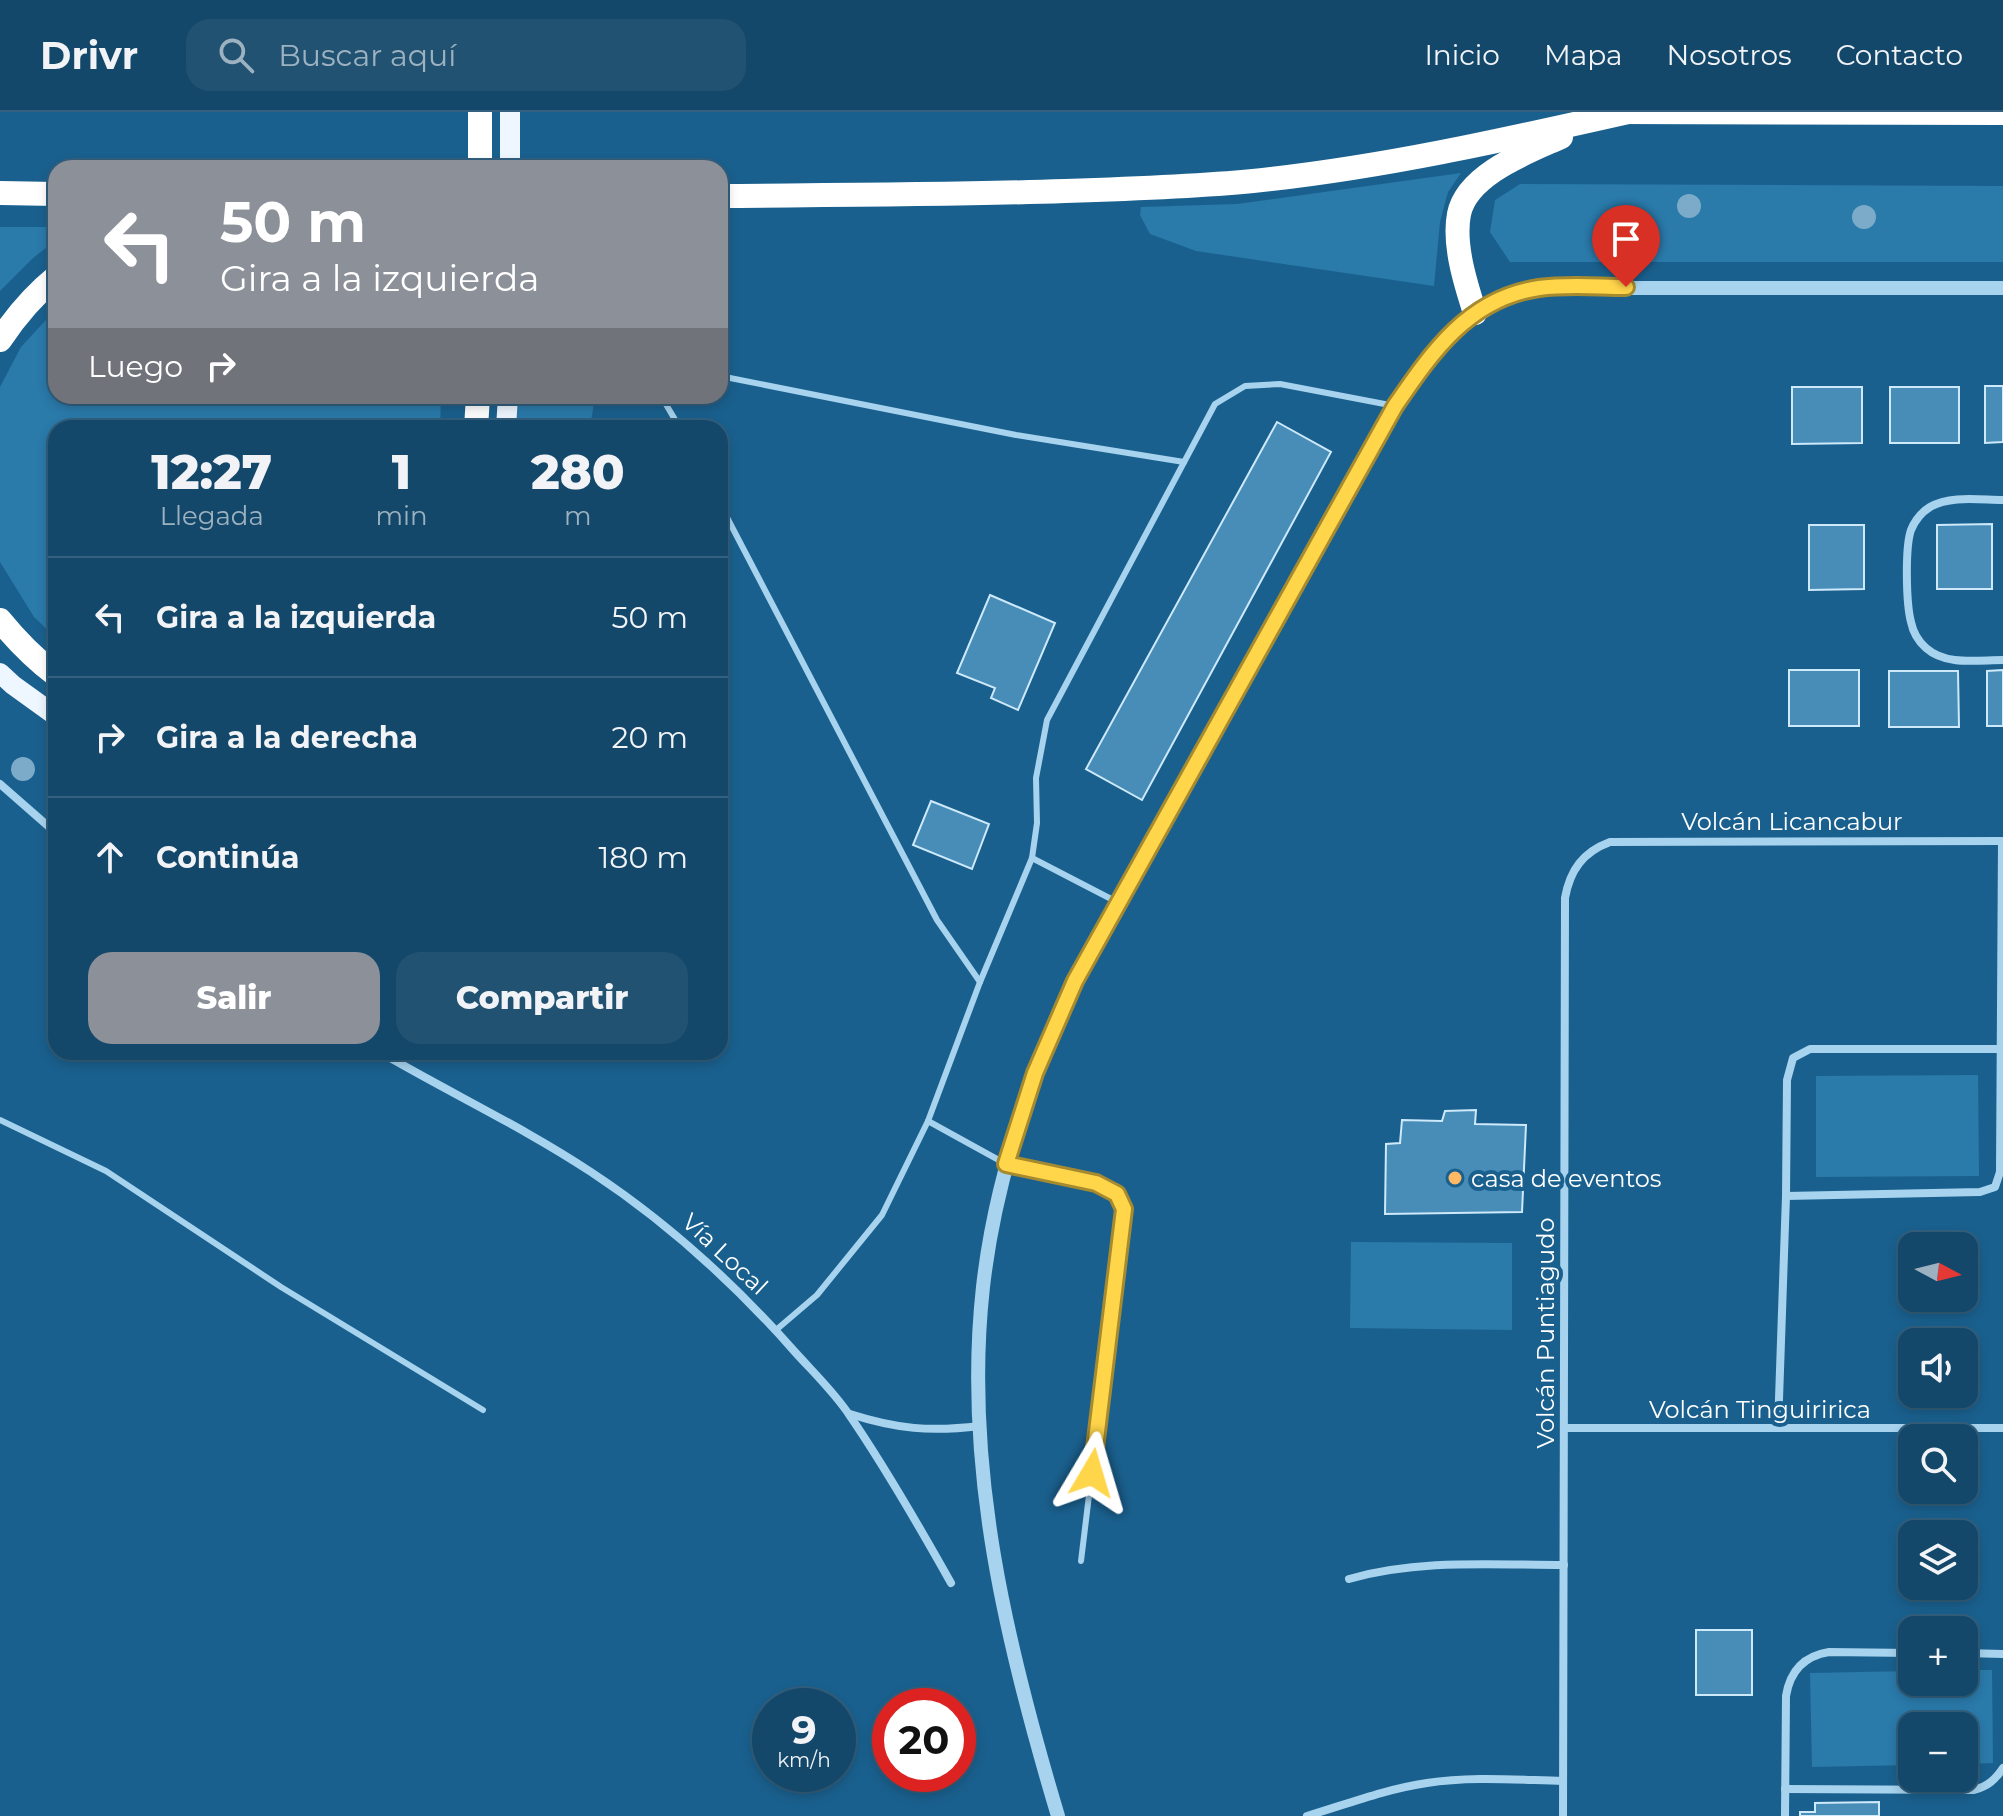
<!DOCTYPE html>
<html lang="es">
<head>
<meta charset="utf-8">
<style>
	body { margin:0; font-family:Montserrat,sans-serif; background:#215272; color:#f1f3f6; height:100vh; display:flex; flex-direction:column; font-size:30px; white-space:nowrap }
	* { box-sizing:border-box; margin:0 }
	p { font-size:26px; color:#9db2c1 }
	.icon { flex:none; width:44px; height:44px; fill:none; stroke:currentColor; stroke-width:2; stroke-linecap:round; stroke-linejoin:round }
	.map { position:relative; flex:1; overflow:hidden }
	.panel { position:absolute; left:48px; top:308px; width:680px; height:640px; display:flex; flex-direction:column; background:#14486a; border-radius:24px; box-shadow:0 4px 12px #0003,0 0 0 2px #33607e }
	.panel>* { flex:none }
	.banner { position:absolute; left:48px; top:48px; width:680px; height:244px; border-radius:24px; box-shadow:0 4px 12px #0003,0 0 0 2px #33607e; background:#8c9099; color:#fff; overflow:hidden }
	.needle { width:52px; rotate:97deg }
	.buttons { position:absolute; left:1898px; top:1120px; display:grid; gap:16px }
	.buttons a { display:grid; place-items:center; width:80px; height:80px; border-radius:16px; background:#14486a; box-shadow:0 4px 12px #0003,0 0 0 2px #33607e; font-size:40px }
	.speed { position:absolute; left:752px; top:1576px; display:flex; gap:16px; font-size:40px; font-weight:700; text-align:center }
	.speed>* { display:grid; place-content:center; width:104px; height:104px; border-radius:50%; background:#14486a; box-shadow:0 4px 12px #0003,0 0 0 2px #33607e; line-height:1 }
	.speed small { font-size:20px; font-weight:400 }
	.speed .limit { border:12px solid #d22; background:#fff; color:#111 }
	.pin { position:absolute; display:grid; place-items:center; width:68px; height:68px; color:#fff; margin:-82px -34px; border-radius:50% 50% 50% 0; rotate:-45deg; box-shadow:0 0 8px #0007 }
	.pin .icon { rotate:45deg }
	.me { position:absolute; width:88px; margin:-44px; rotate:7deg; stroke-linejoin:round; filter:drop-shadow(0 0 6px #0008) }
	.turn { display:flex; align-items:center; gap:28px; height:168px; padding:0 40px; font-size:36px }
	.turn .icon { width:104px; height:104px; stroke-width:2.5 }
	.turn b { display:block; font-size:56px; line-height:68px }
	.then { display:flex; align-items:center; height:76px; padding:0 40px; background:#0003; gap:16px; font-size:30px }
	.eta { display:flex; justify-content:space-evenly; align-items:center; height:136px; text-align:center }
	.eta b { font-size:48px; font-weight:800; line-height:56px }
	.action { display:flex; gap:16px; margin-top:auto; padding:16px 40px }
	.action a { flex:1; height:92px; border-radius:24px; background:#8c9099; color:#fff; font-size:32px; font-weight:800; line-height:92px; text-align:center }
	.action a+a { background:#215272; color:#f1f3f6 }
	ul { padding:0; list-style:none }
	li { display:flex; align-items:center; gap:24px; height:120px; padding:0 40px; border-top:2px solid #33607e }
	li div { flex:1 }
	li b { display:block; font-size:30px }
	li em { font-style:normal }
	header { display:flex; align-items:center; gap:48px; box-sizing:border-box; height:112px; padding:0 40px; background:#14486a; border-bottom:2px solid #33607e }
	header strong { font-size:38px }
	nav { display:flex; gap:44px; margin-inline-start:auto; font-size:28px }
	.search { width:560px; height:72px; background:#215272; display:flex; align-items:center; gap:20px; box-sizing:border-box; padding:0 28px; border-radius:24px; color:#9db2c1; font-size:30px }
	.map>svg:first-child { display:block }
</style>
</head>
<body>
<header>
<strong>Drivr</strong>
<div class="search"><svg class="icon" aria-label="search" viewBox="0 0 24 24"><circle cx="10" cy="10" r="6"/><path d="M15 15l6 6"/></svg>Buscar aquí</div>
<nav><a>Inicio</a><a>Mapa</a><a>Nosotros</a><a>Contacto</a></nav>
</header>
<div class="map">
<svg width="2003" height="1704" viewBox="0 0 2003 1704">
	<rect width="100%" height="100%" fill="#1a608e"/>
	<!-- green -->
	<g fill="#2a7aaa">
		<polygon points="1461,61 1448,80 1440,110 1434,174 1196,139 1150,122 1140,103 1141,95 1237,92"/>
		<polygon points="1520,72 2003,74 2003,150 1510,150 1490,120 1495,88"/>
		<polygon points="0,115 56,115 55,129 33,146 0,179"/>
		<polygon points="56,197 56,284 441,284 440,316 56,316 56,526 34,505 0,450 0,275 21,235"/>
		<polygon points="516,284 595,284 590,316 514,316"/>
		<polygon points="1978,963 1979,1064 1816,1065 1816,964"/>
		<polygon points="1351,1130 1512,1131 1512,1218 1350,1216"/>
		<polygon points="1964,1558 1992,1558 1993,1651 1964,1652 1964,1614 1912,1614 1912,1653 1812,1655 1810,1561 1912,1559 1912,1570 1964,1570"/>
	</g>
	<!-- building -->
	<g fill="#478db8" stroke="#cde9fa" stroke-width="2">
		<polygon points="1985,274 2003,274 2003,330 1985,331"/>
		<polygon points="1792,275 1862,275 1862,331 1792,332"/>
		<rect x="1890" y="275" width="69" height="56"/>
		<polygon points="1277,310 1331,340 1142,688 1086,657"/>
		<polygon points="1992,412 1992,477 1937,477 1937,413"/>
		<polygon points="1809,413 1864,413 1864,477 1809,478"/>
		<polygon points="990,483 1055,511 1018,598 991,586 995,576 957,561"/>
		<rect x="1789" y="558" width="70" height="56"/>
		<polygon points="2003,558 2003,614 1987,614 1987,559"/>
		<polygon points="1889,559 1958,559 1959,615 1889,615"/>
		<polygon points="931,689 989,712 972,757 913,733"/>
		<polygon points="1476,998 1475,1012 1526,1013 1522,1100 1385,1102 1386,1032 1400,1031 1402,1008 1442,1009 1445,999"/>
		<rect x="1696" y="1518" width="56" height="65"/>
		<polygon points="1879,1690 1879,1704 1800,1704 1800,1700 1815,1700 1815,1691"/>
	</g>
	<g fill="none" stroke-linecap="round" stroke-linejoin="round">
		<!-- service -->
		<g stroke="#a7d3ee" stroke-width="6">
			<polyline points="720,264 1016,323 1184,350"/>
			<polyline points="661,284 680,316"/>
			<polyline points="720,392 937,808 980,870"/>
			<polyline points="1032,746 1117,790"/>
			<polyline points="0,1008 106,1059 281,1175 483,1298"/>
			<polyline points="928,1009 1006,1052 1096,1071 1117,1082 1124,1097 1081,1449"/>
			<polyline points="776,1218 817,1183 882,1103 928,1009 980,870 1032,746 1037,711 1036,666 1047,608 1215,292 1245,274 1280,272 1395,294"/>
		</g>
		<!-- minor -->
		<g stroke="#a7d3ee" stroke-width="8">
			<path d="M2003,388C1981,388 1950,383 1930,395C1922,400 1915,408 1911,418C1905,435 1906,491 1911,510C1913,520 1918,529 1926,536C1946,554 1978,548 2003,548"/>
			<polyline points="0,672 56,721"/>
			<path d="M380,940C450,981 523,1015 591,1060C667,1110 735,1172 795,1240C814,1261 835,1281 850,1304C887,1358 919,1414 951,1471"/>
			<polyline points="1786,1084 1980,1080 1995,1075 2000,1060 2002,729"/>
			<path d="M850,1302C897,1317 930,1320 980,1314"/>
			<polyline points="1565,1316 2003,1316"/>
			<polyline points="1778,1316 1786,1084 1787,968 1793,946 1810,937 2000,937"/>
			<path d="M1349,1467C1419,1447 1492,1453 1564,1453"/>
			<polyline points="1964,1541 2003,1542"/>
			<path d="M1785,1677L1974,1678C1988,1674 1995,1668 2003,1656"/>
			<path d="M1307,1704C1347,1692 1386,1677 1427,1671C1471,1664 1518,1668 1563,1669"/>
			<path d="M1563,1704L1565,786C1570,758 1583,740 1610,730L2003,729"/>
			<path d="M1785,1704L1786,1584C1790,1559 1804,1544 1829,1540L1912,1541"/>
		</g>
		<!-- tertiary -->
		<path stroke="#a7d3ee" stroke-width="14" d="M1058,1704C1007,1534 963,1354 983,1175C995,1068 1030,966 1075,869L1395,294C1437,233 1464,193 1540,176H2003"/>
		<!-- primary -->
		<g stroke="#eef7ff" stroke-width="20">
			<polyline points="510,0 510,56"/>
			<polyline points="506,316 508,284"/>
			<polyline points="0,561 13,573 56,604"/>
		</g>
		<!-- motorway -->
		<g stroke="#fff" stroke-width="24">
			<polyline points="480,0 480,56"/>
			<polyline points="1614,0 2003,1"/>
			<polyline points="0,81 56,82"/>
			<path d="M720,84C835,83 950,83 1065,79C1128,77 1191,75 1253,69C1380,56 1504,28 1628,0"/>
			<path d="M1475,201C1466,173 1453,133 1459,102C1467,62 1528,40 1561,25"/>
			<path d="M0,228C16,204 34,183 56,165"/>
			<polyline points="476,316 478,284"/>
			<path d="M0,508C17,529 35,547 56,563"/>
		</g>
	</g>
	<!-- trees -->
	<g fill="#7cabc9">
		<circle cx="1689" cy="94" r="12"/>
		<circle cx="1864" cy="105" r="12"/>
		<circle cx="23" cy="657" r="12"/>
	</g>
	<g fill="none" stroke-linecap="round" stroke-linejoin="round">
		<defs>
			<path id="route" d="M1092,1361L1124,1097L1117,1082L1096,1071L1006,1052L1035,961L1075,869L1395,294C1432,240 1469,186 1539,176C1568,172 1598,175 1626,175"/>
		</defs>
		<!-- route casing -->
		<use href="#route" stroke="#a68a30" stroke-width="20"/>
		<!-- route -->
		<use href="#route" stroke="#ffd54a" stroke-width="14"/>
	</g>
	<!-- markers -->
	<circle fill="#ffb864" stroke="#1a608e" stroke-width="3" cx="1455" cy="1066" r="8"/>
	<g text-anchor="middle" dominant-baseline="central" stroke-width="8" stroke-linejoin="round" paint-order="stroke">
		<!-- street labels -->
		<g font-size="24" fill="#fff" stroke="#1a608e">
			<text x="1792" y="709">Volcán Licancabur</text>
			<text transform="translate(725 1142) rotate(43)">Vía Local</text>
			<text transform="translate(1545 1221) rotate(-90)">Volcán Puntiagudo</text>
			<text x="1760" y="1297">Volcán Tinguiririca</text>
		</g>
		<!-- poi labels -->
		<g font-size="24" fill="#fff" stroke="#1a608e" text-anchor="start">
			<text x="1471" y="1066">casa de eventos</text>
		</g>
	</g>
</svg>
<div class="buttons">
<a><svg class="needle" viewBox="-14 -14 28 28"><path d="M0-13l5 13h-10z" fill="#e53935"/><path d="M0 13l5-13h-10z" fill="#9db2c1"/></svg></a>
<a><svg class="icon" aria-label="sound" viewBox="0 0 24 24"><path d="M4 9h4l5-4v14l-5-4H4zM17 9q2 3 0 6"/></svg></a>
<a><svg class="icon" aria-label="search" viewBox="0 0 24 24"><circle cx="10" cy="10" r="6"/><path d="M15 15l6 6"/></svg></a>
<a><svg class="icon" aria-label="layers" viewBox="0 0 24 24"><path d="M12 4l9 5-9 5-9-5zM3 14l9 5 9-5"/></svg></a>
<a>+</a>
<a>−</a>
</div>
<div class="speed"><div>9<small>km/h</small></div><div class="limit">20</div></div>
<div class="pin" style="left:1626px;top:175px;background:#d93025"><svg class="icon" aria-label="arrive" viewBox="0 0 24 24"><path d="M6 21V4h12l-3 4 3 4H6"/></svg></div>
<svg class="me" style="left:1092px;top:1361px" viewBox="-20 -20 40 40"><path d="M0-17L14 15 0 8-14 15z" fill="#ffd54a" stroke="#fff" stroke-width="4"/></svg>
<div class="banner">
<div class="turn"><svg class="icon" aria-label="left" viewBox="0 0 24 24"><path d="M17 20v-9H6M10 6l-5 5 5 5"/></svg><div><b>50 m</b>Gira a la izquierda</div></div>
<div class="then">Luego<svg class="icon" aria-label="right" viewBox="0 0 24 24"><path d="M7 20v-9h11M14 6l5 5-5 5"/></svg></div>
</div>
<section class="panel">
<div class="eta">
<div><b>12:27</b><p>Llegada</p></div>
<div><b>1</b><p>min</p></div>
<div><b>280</b><p>m</p></div>
</div>
<ul>
<li><svg class="icon" aria-label="left" viewBox="0 0 24 24"><path d="M17 20v-9H6M10 6l-5 5 5 5"/></svg><div><b>Gira a la izquierda</b></div><em>50 m</em></li>
<li><svg class="icon" aria-label="right" viewBox="0 0 24 24"><path d="M7 20v-9h11M14 6l5 5-5 5"/></svg><div><b>Gira a la derecha</b></div><em>20 m</em></li>
<li><svg class="icon" aria-label="ahead" viewBox="0 0 24 24"><path d="M12 20V5M6 11l6-6 6 6"/></svg><div><b>Continúa</b></div><em>180 m</em></li>
</ul>
<div class="action"><a>Salir</a><a>Compartir</a></div>
</section>
</div>
</body>
</html>
